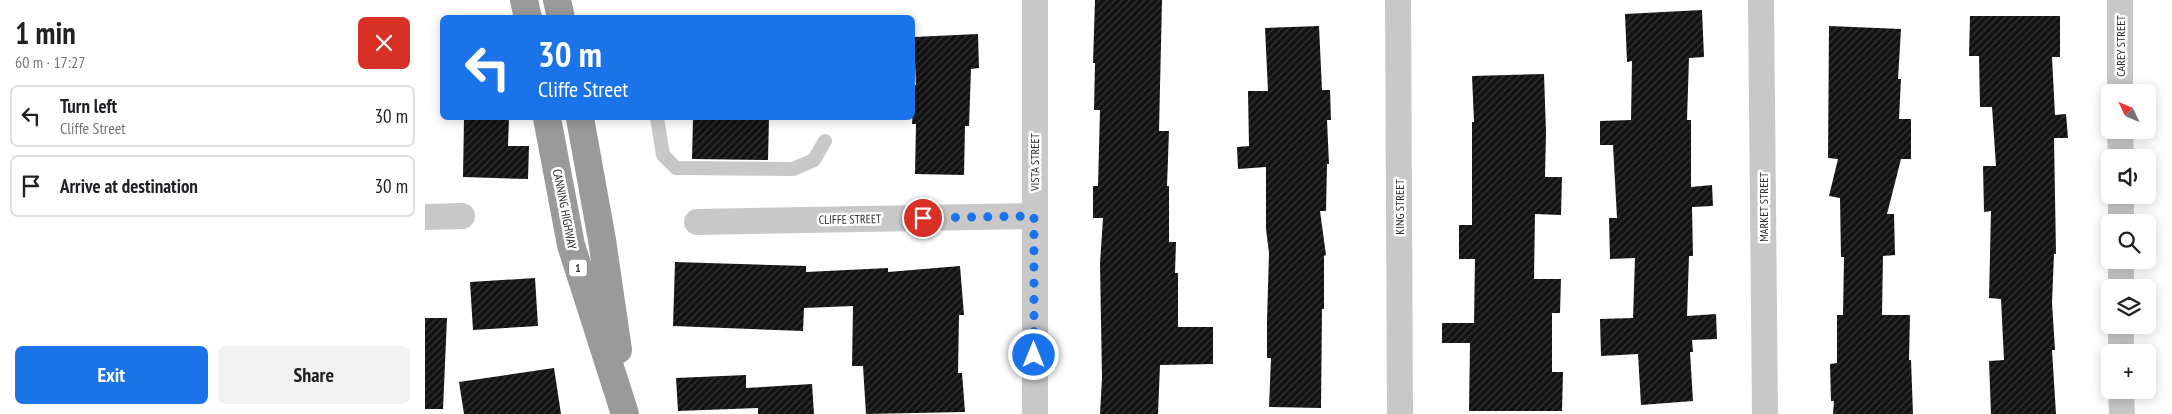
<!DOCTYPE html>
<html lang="en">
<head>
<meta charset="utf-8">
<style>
	body { margin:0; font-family:"PT Sans Narrow",sans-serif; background:#f2f2f2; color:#202124; height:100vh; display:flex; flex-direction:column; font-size:19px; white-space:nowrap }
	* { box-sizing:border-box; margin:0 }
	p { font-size:16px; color:#757577 }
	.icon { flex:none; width:28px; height:28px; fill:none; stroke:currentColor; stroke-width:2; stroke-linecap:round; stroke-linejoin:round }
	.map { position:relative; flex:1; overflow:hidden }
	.drawer { display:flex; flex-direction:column; background:#fff; width:425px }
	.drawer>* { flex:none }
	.banner { position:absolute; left:15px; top:15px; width:475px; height:105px; border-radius:8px; box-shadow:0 2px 12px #0003; background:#1a73e8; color:#fff; overflow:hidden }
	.needle { width:32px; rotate:314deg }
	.fabs { position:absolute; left:1676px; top:84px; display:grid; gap:10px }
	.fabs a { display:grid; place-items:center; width:55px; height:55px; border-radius:8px; background:#fff; box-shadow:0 2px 12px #0003; font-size:25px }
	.pin { position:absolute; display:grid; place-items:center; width:42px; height:42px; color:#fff; margin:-21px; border:2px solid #fff; border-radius:50%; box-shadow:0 1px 5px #0007 }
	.me { position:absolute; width:55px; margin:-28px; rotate:0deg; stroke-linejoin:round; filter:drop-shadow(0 0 4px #0008) }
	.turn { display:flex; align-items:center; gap:18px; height:105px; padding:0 15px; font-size:22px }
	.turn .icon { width:65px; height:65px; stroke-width:2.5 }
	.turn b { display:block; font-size:35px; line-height:42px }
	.round { display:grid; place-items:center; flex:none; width:52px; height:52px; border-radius:8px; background:#f2f2f2 }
	.summary { display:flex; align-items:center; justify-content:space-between; height:85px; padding:0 15px }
	h1 { font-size:30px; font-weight:600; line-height:38px }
	.button { display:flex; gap:10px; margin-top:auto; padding:10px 15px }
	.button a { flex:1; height:58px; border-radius:8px; background:#1a73e8; color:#fff; font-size:20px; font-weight:600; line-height:58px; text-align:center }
	.button a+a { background:#f2f2f2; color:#202124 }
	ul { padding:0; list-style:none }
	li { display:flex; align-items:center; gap:15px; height:62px; margin:0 10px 8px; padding:0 5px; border:2px solid #e0e0e0; border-radius:8px }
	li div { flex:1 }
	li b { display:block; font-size:19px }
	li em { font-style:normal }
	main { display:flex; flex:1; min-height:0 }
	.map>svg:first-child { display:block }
</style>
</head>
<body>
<main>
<section class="drawer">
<div class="summary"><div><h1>1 min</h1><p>60 m · 17:27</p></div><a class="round" style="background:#d93025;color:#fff"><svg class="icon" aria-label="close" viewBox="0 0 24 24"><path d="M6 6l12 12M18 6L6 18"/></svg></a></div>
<ul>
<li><svg class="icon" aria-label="left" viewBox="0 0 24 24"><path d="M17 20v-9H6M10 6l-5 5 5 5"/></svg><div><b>Turn left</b><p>Cliffe Street</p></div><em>30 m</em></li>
<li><svg class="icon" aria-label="arrive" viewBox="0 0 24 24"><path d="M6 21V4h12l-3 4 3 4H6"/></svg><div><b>Arrive at destination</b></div><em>30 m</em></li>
</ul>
<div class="button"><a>Exit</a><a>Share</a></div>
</section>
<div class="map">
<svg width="1747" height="414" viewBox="0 0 1747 414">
	<defs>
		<pattern id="building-hatch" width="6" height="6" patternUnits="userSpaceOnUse" patternTransform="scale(1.25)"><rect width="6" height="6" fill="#121212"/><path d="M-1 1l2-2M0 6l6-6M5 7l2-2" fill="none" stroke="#353535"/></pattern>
	</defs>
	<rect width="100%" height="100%" fill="#fff"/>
	<!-- building -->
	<g fill="url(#building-hatch)">
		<polygon points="670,0 737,0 734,131 744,131 742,186 744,186 744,242 751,242 750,273 753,273 753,327 788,327 788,364 735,365 733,414 675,414 677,378 675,264 678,218 668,218 668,186 673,186 675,110 669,110 670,63 668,63"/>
		<polygon points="1277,10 1279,57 1264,58 1262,120 1266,120 1266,187 1287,185 1288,206 1267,207 1268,256 1264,256 1262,316 1291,314 1292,339 1267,340 1268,352 1265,352 1268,401 1216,405 1213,354 1176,356 1175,319 1208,318 1210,258 1185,259 1184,218 1192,218 1188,145 1175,145 1175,121 1206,120 1207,61 1202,62 1200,14"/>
		<polygon points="1545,16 1635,16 1635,57 1627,57 1630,115 1641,114 1643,138 1629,138 1631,254 1629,254 1627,303 1630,350 1627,350 1631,414 1566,414 1564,361 1579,360 1576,299 1564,298 1566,211 1559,212 1558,166 1571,166 1567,107 1555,107 1554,56 1544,56"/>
		<polygon points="894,26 897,90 905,90 906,120 902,120 904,164 902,164 901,211 895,211 901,255 899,256 899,309 897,309 896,408 844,407 846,358 842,358 842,321 844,253 841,229 841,167 813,169 812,147 824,146 823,91 843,91 840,28"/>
		<polygon points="1404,26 1476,29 1473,79 1476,79 1474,119 1486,119 1486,159 1476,159 1462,214 1469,214 1470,255 1458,256 1457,315 1485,315 1484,360 1486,360 1488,414 1408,414 1409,401 1406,401 1405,364 1412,363 1412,315 1418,315 1419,257 1416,257 1415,198 1404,196 1413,159 1403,158"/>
		<polygon points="553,34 554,68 546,69 544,126 540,126 539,175 490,174 491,124 487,124 489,85 491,85 489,37"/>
		<polygon points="1119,74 1121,132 1120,177 1137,177 1136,215 1110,214 1109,279 1136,279 1135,313 1127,313 1127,372 1138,372 1137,411 1044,411 1045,343 1017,343 1017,323 1049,323 1050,259 1034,259 1034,225 1047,225 1047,122 1049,122 1047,76"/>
		<polygon points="39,118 84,118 83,146 104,146 103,179 38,177"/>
		<polygon points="268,118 344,118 343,160 267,159"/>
		<polygon points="250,262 381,266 381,272 463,268 463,272 535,266 539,315 534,315 533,373 537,373 540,412 441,414 438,366 427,366 428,306 379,308 378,331 248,326"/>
		<polygon points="110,278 113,326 48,330 45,282"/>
		<polygon points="0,318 22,318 18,409 0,409"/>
		<polygon points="129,368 136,414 39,414 34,382"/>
		<polygon points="321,375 321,388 387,384 389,414 333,414 333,408 253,411 251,378"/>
	</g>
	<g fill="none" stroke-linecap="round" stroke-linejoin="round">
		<!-- service -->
		<polyline stroke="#c8c8c8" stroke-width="14" points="232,118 238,155 251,168 368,169 389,160 400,141"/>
		<!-- minor -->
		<g stroke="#c8c8c8" stroke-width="26">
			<polyline points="973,0 975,414"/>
			<polyline points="1336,0 1340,414"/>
			<polyline points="1695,0 1695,92"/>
			<polyline points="1695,130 1696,158"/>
			<polyline points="1696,195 1696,222"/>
			<polyline points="0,217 37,216"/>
			<polyline points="272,222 609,216"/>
			<polyline points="1696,260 1696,288"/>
			<polyline points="1696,325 1696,352"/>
			<polyline points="1696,390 1697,414"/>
			<polyline points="610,414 610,0"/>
		</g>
		<!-- trunk -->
		<g stroke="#9a9a9a" stroke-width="28">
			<polyline points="99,0 103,18"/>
			<polyline points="132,0 136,18"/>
			<polyline points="122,118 146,245 200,414"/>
			<polyline points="155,118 177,240 193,350"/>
		</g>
	</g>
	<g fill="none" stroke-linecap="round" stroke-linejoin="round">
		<!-- route -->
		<polyline stroke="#1a73e8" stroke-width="9" stroke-dasharray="0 16.2" points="498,218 609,216 609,355"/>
	</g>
	<g text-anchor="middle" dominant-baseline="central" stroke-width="5" stroke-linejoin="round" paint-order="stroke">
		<!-- shield labels -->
		<rect fill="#fff" stroke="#6b6b6b" stroke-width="1" x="144" y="259.5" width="18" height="17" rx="4"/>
		<g font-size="11" font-weight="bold" fill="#2b2b2b">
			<text x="153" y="268">1</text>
		</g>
		<!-- street labels -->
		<g font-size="12" fill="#2b2b2b" stroke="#fff">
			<text transform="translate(1695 46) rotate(-90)">CAREY STREET</text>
			<text transform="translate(609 162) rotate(-90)">VISTA STREET</text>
			<text transform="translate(974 207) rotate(-90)">KING STREET</text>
			<text transform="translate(1338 207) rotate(-90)">MARKET STREET</text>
			<text transform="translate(140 209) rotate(79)">CANNING HIGHWAY</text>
			<text transform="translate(425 219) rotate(-1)">CLIFFE STREET</text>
		</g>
	</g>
</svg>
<div class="fabs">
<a><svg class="needle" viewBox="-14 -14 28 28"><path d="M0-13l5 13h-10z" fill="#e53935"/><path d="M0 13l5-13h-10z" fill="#757577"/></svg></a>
<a><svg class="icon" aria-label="sound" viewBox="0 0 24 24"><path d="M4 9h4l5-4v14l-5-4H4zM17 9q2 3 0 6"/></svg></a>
<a><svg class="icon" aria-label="search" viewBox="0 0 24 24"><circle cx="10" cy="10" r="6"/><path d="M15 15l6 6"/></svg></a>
<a><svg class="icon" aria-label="layers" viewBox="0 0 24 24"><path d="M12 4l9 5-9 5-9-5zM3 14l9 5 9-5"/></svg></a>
<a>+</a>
</div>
<div class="pin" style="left:498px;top:218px;background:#d93025"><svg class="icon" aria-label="arrive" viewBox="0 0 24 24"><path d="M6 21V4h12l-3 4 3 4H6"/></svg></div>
<svg class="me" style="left:609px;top:355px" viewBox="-20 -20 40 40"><circle r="17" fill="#1a73e8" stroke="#fff" stroke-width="3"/><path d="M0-11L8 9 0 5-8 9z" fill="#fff"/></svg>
<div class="banner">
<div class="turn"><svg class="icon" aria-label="left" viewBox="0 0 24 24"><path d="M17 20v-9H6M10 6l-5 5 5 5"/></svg><div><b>30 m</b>Cliffe Street</div></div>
</div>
</div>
</main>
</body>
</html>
